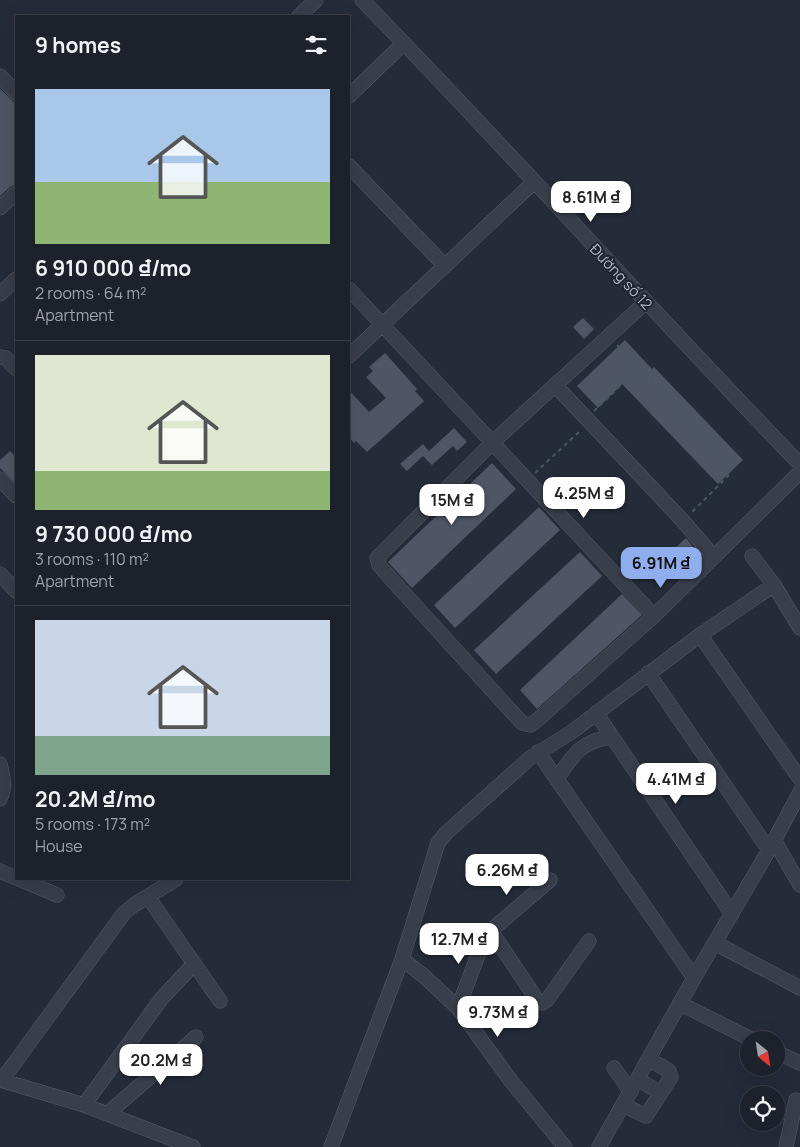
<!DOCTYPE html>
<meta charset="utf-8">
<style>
:root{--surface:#1c212b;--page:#292e37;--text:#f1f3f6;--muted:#a0a3a9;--line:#3a3e47;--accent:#90adee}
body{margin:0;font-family:Manrope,sans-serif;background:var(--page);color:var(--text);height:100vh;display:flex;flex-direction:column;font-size:19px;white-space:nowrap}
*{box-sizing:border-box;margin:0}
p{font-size:16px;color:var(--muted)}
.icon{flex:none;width:28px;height:28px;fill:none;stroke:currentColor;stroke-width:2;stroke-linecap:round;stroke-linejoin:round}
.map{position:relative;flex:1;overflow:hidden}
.panel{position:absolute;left:15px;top:15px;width:335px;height:865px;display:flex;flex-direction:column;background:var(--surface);border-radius:0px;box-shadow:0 5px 20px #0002,0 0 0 1px var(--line)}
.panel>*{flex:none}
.needle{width:32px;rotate:150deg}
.buttons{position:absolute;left:740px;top:1031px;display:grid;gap:10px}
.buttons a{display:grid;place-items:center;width:45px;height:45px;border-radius:50%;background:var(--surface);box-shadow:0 5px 20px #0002,0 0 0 1px var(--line);font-size:25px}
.price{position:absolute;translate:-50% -42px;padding:0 11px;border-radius:10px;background:#fff;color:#222;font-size:16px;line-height:32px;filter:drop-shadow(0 1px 2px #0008)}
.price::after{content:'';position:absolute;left:50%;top:30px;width:15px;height:11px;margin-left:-8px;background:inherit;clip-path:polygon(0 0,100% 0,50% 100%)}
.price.selected{background:var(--accent);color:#111}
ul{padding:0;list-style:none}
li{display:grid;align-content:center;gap:10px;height:265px;padding:0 20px}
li+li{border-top:1px solid var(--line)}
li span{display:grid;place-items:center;height:155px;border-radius:0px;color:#555}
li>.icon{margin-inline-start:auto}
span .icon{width:90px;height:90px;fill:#fffc;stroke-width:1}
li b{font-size:21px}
h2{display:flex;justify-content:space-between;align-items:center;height:60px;padding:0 20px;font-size:21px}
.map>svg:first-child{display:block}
.building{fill:#4e5665}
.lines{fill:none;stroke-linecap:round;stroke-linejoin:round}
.minor-casing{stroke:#565c68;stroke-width:15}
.path{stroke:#48585c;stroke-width:2;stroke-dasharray:4 4;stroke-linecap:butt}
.minor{stroke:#383e4a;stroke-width:14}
.labels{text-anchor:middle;stroke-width:4;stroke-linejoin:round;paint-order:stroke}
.street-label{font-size:15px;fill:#b4b9c6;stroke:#1d232f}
</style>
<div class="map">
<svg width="800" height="1147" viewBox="0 0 800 1147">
<rect width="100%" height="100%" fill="#252c39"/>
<path class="building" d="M0,89l16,15v80l-6,3 -10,9z
M583,318l11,11 -10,10 -11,-12z
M625,340l27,29 2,-2 89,93 -25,24 -96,-100 -24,24 -21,-22z
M385,353l32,36 -2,2 9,10 -57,51 -11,-11 -2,2 -5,-6v-47l20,22 17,-14 -20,-21 7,-6 -4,-4z
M454,428l13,14 -10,9 -4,-5 -21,19 -9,-9 -16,15 -7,-7 23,-20 6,7z
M10,451l6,6v27l-16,-16v-8z
M492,463l24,26 -104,99 -24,-26z
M539,507l21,23 -105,98 -21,-23z
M686,538l8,10 -15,14 -3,-4 -13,12 -7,-7 18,-17 1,2z
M580,552l22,24 -106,98 -22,-24z
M622,594l20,21 -105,94 -17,-19z"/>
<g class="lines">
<g class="minor-casing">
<path id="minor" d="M362,0c149,152 290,312 438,464
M299,16l17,-16
M0,76l16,17
M349,96l55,-53
M349,166l96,100
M0,208l16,-15
M349,289l305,327
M0,294l16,-15
M645,303l-152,139 -116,116 2,7 5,6 138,152 8,2 5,-3 119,-106 146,-144
M349,356l185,-174
M0,357l6,1 10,11
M555,385l128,136 30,35
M0,479l16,17
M752,556l22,29 26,43
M0,574l16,17
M700,635l100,144
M648,673l121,177
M596,713l136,201
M538,752l156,226
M0,764c3,13 6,22 0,35
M557,779c16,-24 25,-39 55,-42
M774,840l26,45
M0,871l16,7
M19,879l38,16
M148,897l72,104
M491,931l46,69 5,3 5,-3 42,-59
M715,943l85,45
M402,959l23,18 33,31 53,73 54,66
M681,1004l72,36
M458,1008l25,-66 12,-15 55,-47
M776,1052l24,11
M614,1068l17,24
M638,1079l22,14
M0,1080l84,25 109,42
M2,1080l122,-167 10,-8 42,-26
M84,1105l78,-107 32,-34
M623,1105l23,11 25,-39 -2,-6 -20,-12
M107,1114l89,-77
M331,1147l71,-188 36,-116 8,-10 84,-75 43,-27 127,-96 74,-50
M599,1147l95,-169 75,-128 31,-58
M786,1147l10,-47"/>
</g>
<path class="path" d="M617,345l115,121 -4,10 -37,37
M594,411l45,-43
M535,473l46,-43"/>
<use href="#minor" class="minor"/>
</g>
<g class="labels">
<g class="street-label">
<text transform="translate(621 277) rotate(47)" y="5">Đường số 12</text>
</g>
</g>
</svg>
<div class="buttons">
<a><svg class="needle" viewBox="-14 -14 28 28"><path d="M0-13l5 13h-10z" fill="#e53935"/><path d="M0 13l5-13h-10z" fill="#a0a3a9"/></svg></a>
<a><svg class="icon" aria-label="locate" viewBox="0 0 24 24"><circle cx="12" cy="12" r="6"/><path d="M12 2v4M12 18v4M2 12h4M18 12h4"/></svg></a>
</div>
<b class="price" style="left:591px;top:223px">8.61M ₫</b>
<b class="price" style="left:584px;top:519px">4.25M ₫</b>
<b class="price" style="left:452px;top:526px">15M ₫</b>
<b class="price selected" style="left:661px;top:589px">6.91M ₫</b>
<b class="price" style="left:676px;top:805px">4.41M ₫</b>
<b class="price" style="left:507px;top:896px">6.26M ₫</b>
<b class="price" style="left:459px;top:965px">12.7M ₫</b>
<b class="price" style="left:498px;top:1038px">9.73M ₫</b>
<b class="price" style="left:161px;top:1086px">20.2M ₫</b>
<section class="panel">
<h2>9 homes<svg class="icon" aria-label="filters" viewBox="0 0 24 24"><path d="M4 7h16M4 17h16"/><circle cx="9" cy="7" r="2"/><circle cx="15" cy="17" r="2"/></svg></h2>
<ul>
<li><span style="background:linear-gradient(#a9c7e8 60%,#8fb573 0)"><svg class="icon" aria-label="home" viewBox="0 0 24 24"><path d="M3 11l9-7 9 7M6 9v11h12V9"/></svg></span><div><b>6 910 000 ₫/mo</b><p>2 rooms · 64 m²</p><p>Apartment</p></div></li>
<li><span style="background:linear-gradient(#dfe7d0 75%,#8fb573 0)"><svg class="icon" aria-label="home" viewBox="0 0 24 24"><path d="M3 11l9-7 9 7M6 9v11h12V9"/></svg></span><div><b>9 730 000 ₫/mo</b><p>3 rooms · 110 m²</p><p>Apartment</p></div></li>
<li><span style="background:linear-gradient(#c9d6e8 75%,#7fa58c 0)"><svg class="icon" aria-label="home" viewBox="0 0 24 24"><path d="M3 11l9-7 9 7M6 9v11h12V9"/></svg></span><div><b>20.2M ₫/mo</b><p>5 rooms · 173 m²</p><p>House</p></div></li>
</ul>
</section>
</div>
